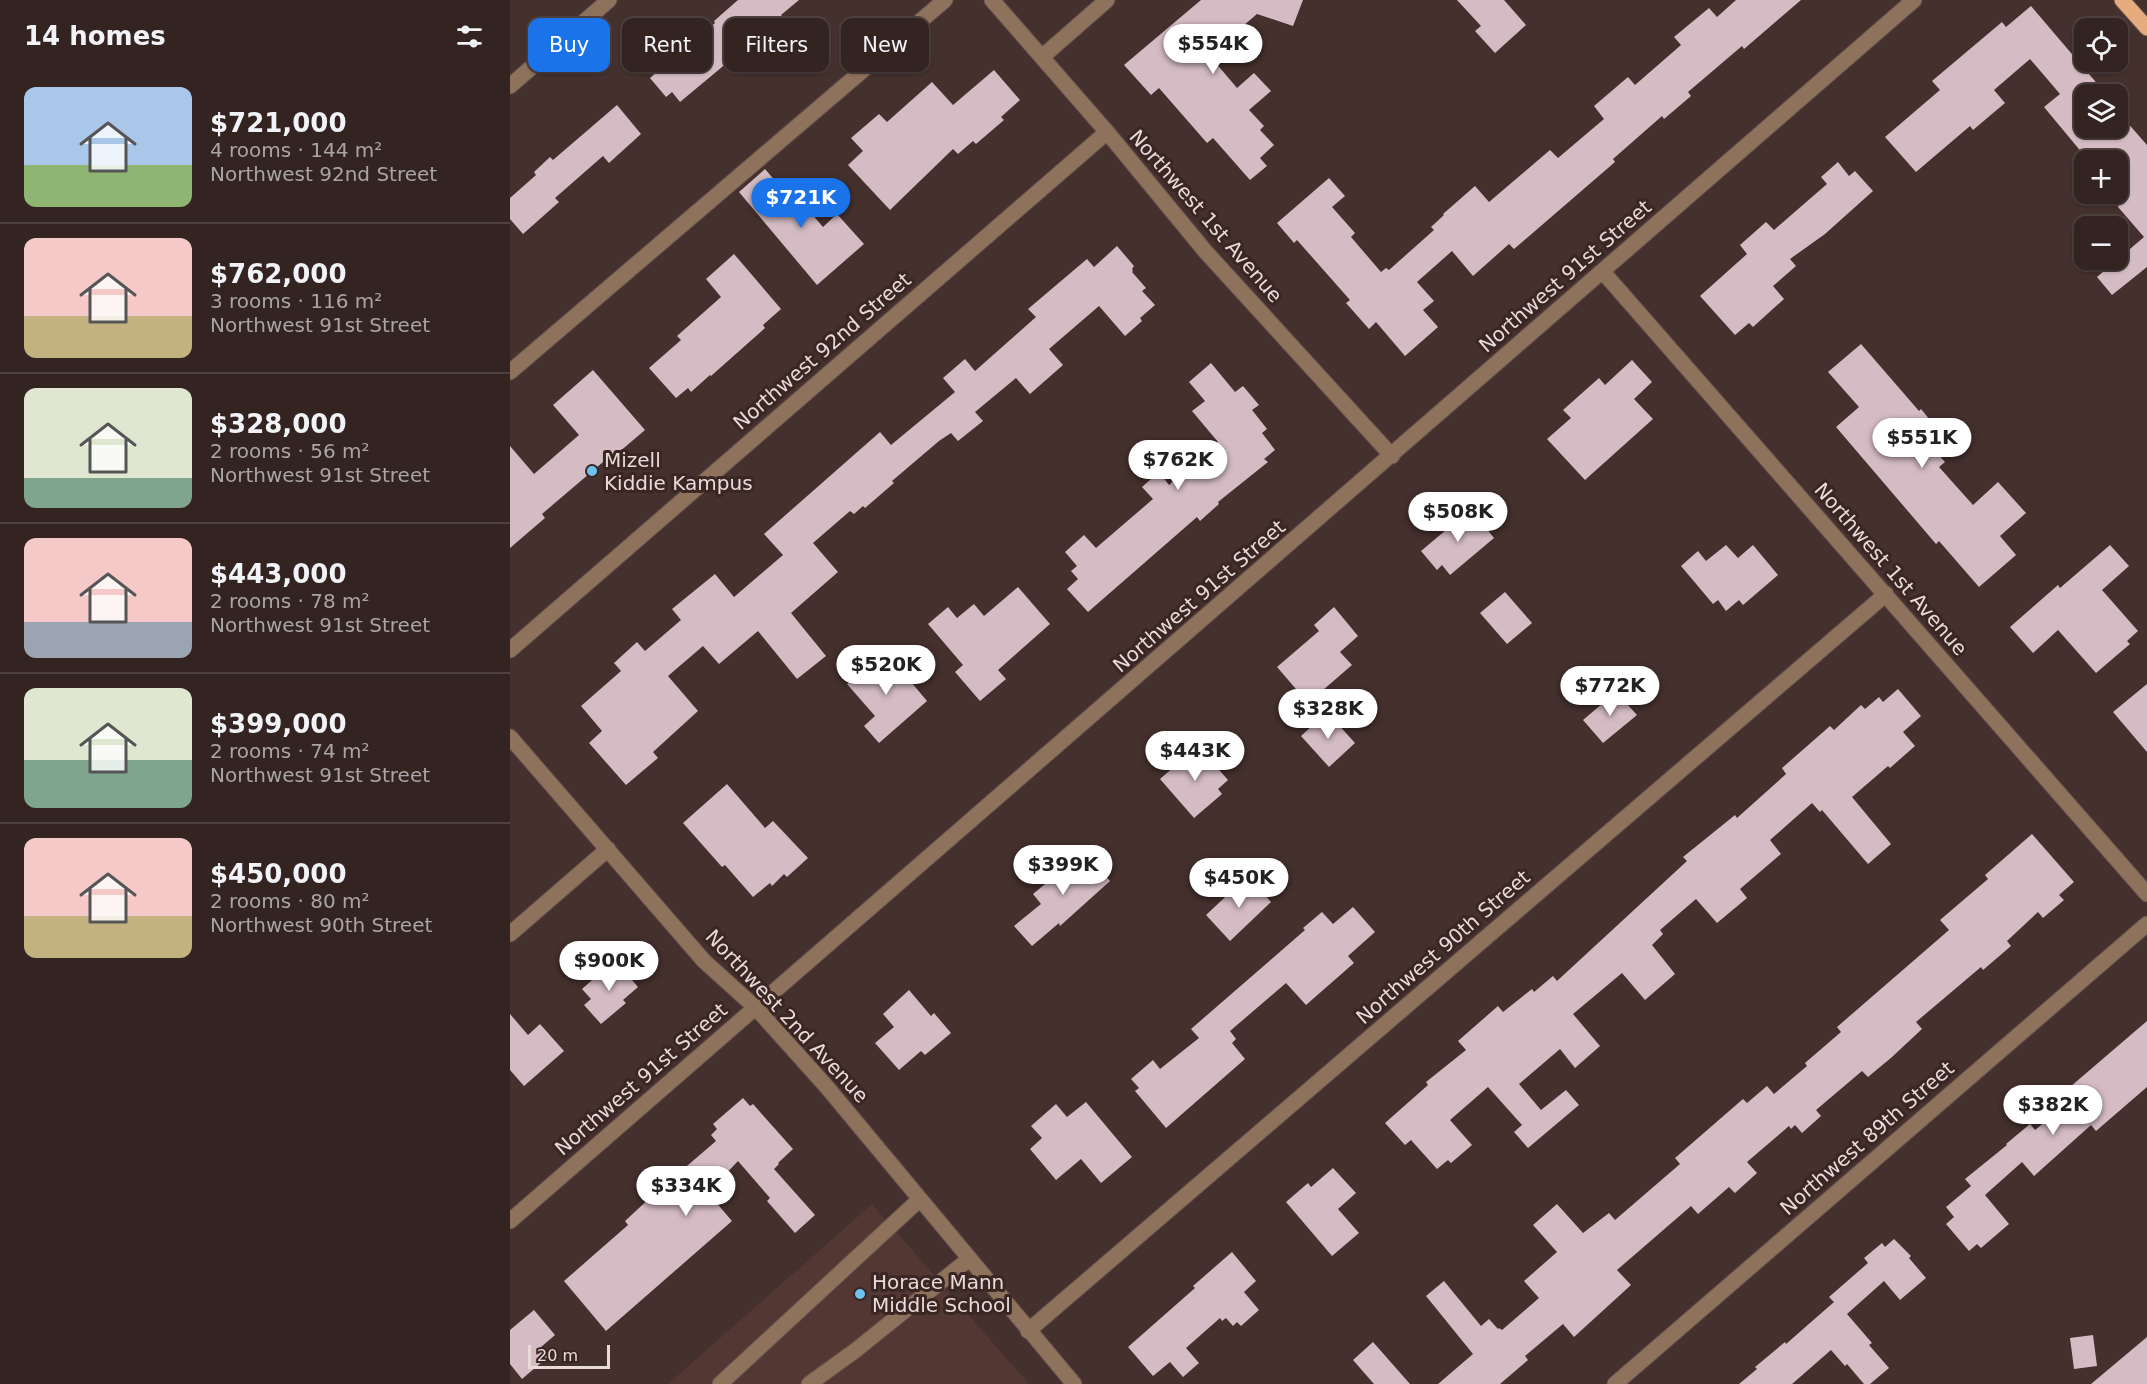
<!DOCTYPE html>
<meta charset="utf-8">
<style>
:root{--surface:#332422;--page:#3b2c2a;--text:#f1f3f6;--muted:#a9a4a5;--line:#4e4140;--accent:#1a73e8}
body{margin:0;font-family:"DejaVu Sans",sans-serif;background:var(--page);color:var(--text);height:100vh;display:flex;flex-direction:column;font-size:22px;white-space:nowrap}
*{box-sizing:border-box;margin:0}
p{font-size:20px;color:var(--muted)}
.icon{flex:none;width:33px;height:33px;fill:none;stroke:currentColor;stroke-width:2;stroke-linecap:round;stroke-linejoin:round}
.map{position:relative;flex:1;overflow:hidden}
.panel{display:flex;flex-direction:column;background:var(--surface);width:510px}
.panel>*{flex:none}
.banner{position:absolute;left:18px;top:18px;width:570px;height:54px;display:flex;gap:12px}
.fabs{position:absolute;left:1564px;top:18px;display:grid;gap:12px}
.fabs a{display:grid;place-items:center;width:54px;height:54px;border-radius:12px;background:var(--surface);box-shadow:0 2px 4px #0004,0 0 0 2px var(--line);font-size:30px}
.scale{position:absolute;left:18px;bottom:15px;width:82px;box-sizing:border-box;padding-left:6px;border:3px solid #e9dbd9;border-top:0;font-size:16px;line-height:21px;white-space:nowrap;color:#e9dbd9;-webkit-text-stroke:4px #3a2623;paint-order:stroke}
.price{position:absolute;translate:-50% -51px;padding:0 14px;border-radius:21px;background:#fff;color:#222;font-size:20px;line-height:39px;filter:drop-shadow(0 2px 3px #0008)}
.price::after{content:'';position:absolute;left:50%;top:36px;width:18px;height:14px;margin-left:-9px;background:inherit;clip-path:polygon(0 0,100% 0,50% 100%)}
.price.selected{background:var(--accent);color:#fff}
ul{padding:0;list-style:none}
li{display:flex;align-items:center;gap:18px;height:150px;padding:0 24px}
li+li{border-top:2px solid var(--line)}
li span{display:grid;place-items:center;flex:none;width:168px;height:120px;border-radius:12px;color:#555}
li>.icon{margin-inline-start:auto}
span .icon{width:72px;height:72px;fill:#fffc;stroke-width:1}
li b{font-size:26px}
h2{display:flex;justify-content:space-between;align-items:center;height:72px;padding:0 24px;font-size:26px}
.pill{padding:0 21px;border-radius:12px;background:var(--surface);box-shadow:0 2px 4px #0004,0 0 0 2px var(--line);font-size:21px;line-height:54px}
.pill.selected{background:var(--accent);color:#fff}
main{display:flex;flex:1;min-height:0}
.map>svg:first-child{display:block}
.built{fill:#523733}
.building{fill:#d5bcc4}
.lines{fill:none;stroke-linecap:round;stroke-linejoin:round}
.minor-casing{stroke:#624f4c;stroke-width:17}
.major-casing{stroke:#624f4c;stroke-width:17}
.minor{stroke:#8f725b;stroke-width:15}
.major{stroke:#e7ac7d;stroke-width:15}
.poi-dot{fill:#6cc3f2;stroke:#3a2623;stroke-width:2}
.labels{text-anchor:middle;stroke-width:6;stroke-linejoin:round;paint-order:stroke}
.street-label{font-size:20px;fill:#e9dbd9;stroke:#3a2623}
.poi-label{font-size:20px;fill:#e9dbd9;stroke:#3a2623;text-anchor:start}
</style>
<main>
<section class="panel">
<h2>14 homes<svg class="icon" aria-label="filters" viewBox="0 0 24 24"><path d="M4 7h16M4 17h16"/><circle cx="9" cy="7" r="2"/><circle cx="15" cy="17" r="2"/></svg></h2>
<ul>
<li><span style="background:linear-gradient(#a9c7e8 65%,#8fb573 0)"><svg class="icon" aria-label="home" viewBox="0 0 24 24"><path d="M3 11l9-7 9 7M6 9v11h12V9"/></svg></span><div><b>$721,000</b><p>4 rooms · 144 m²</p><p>Northwest 92nd Street</p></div></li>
<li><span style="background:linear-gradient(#f6c9c9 65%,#c2b280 0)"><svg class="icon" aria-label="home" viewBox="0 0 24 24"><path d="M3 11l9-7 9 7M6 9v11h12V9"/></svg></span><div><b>$762,000</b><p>3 rooms · 116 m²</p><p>Northwest 91st Street</p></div></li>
<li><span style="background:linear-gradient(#dfe7d0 75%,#7fa58c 0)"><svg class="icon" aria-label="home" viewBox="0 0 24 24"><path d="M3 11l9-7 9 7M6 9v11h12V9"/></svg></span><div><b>$328,000</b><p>2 rooms · 56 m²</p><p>Northwest 91st Street</p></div></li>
<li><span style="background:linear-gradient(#f6c9c9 70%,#9aa5b1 0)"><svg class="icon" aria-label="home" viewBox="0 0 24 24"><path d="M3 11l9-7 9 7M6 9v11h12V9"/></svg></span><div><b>$443,000</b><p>2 rooms · 78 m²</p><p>Northwest 91st Street</p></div></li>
<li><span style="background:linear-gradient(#dfe7d0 60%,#7fa58c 0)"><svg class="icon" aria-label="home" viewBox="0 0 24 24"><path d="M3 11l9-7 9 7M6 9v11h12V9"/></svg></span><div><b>$399,000</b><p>2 rooms · 74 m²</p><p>Northwest 91st Street</p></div></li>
<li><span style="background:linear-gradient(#f6c9c9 65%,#c2b280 0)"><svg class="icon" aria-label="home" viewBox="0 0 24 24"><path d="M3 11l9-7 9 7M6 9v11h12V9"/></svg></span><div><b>$450,000</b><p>2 rooms · 80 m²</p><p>Northwest 90th Street</p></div></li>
</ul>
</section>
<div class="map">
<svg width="1637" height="1384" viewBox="0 0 1637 1384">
<rect width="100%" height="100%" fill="#44302d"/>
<path class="built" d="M362,1204l157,180h-361z"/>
<path class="building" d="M228,0h61l-18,15 10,11 -42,37 -9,-11 -60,50 -8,-10 -6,5 -16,-19 65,-55 -1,-2z
M691,0h102l-10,26 -36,-12 -48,41 28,33 17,-15 17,18 -22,19 15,16 -4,4 14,15 -14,13 7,8 -17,14 -37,-42 -6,5 -48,-55 -8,7 -27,-30z
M947,0h47l22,25 -31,28 -20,-22 6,-5z
M1226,0h65l-57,49 -2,-3 -54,46 3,4 -27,23 -2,-3 -49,43 2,3 -101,87 -5,-5 -36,32 -21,-25 -35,31 17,19 -11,9 15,17 -33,29 -29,-34 -7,7 -23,-26 4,-3 -53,-60 -3,3 -17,-20 52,-45 16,18 -13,11 23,26 -4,4 30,35 5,-4 3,2 45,-40 -3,-3 13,-12 -1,-1 32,-28 14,16 61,-52 8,8 46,-39 -10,-13 34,-29 7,8 46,-40 -7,-8 35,-29 8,9z
M1521,6l75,88h-21v34h33v-16l29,33v122l-35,28 -15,-18 47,-40 -26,-30v-47h-30l-44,-53 16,-13 -30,-35 -36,31 11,13 -32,27 -3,-4 -54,46 -31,-35 55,-47 -8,-9 70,-59 4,5z
M484,70l26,30 -19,17 3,3 -28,24 -3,-3 -15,13 -5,-5 -63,61 -42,-45 15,-14 -12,-13 28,-24 8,8 45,-40 21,23z
M107,105l24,29 -32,29 -6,-7 -48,42 4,4 -36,32 -13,-15v-21l26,-23 -2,-3 16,-15 3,3z
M1328,162l11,14 6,-5 18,20 -48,43 -35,25 6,7 -23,20 11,13 -31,28 -4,-4 -14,12 -35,-39 47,-42 -7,-9 26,-23 8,8 53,-46 -6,-7z
M255,169l41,48 5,-4 12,14 14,-13 27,30 -47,41 -78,-93z
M607,246l17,20 -2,3 1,2 -1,1 14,16 -4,3 13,14 -15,13 2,3 -17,15 -26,-30 -50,43 14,16 -33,29 -14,-16 -41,34 8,9 -25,20 -7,-8 -12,8 -47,40 2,2 -29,25 -2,-2 -9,8 -4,-3 -37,32 25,29 -47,41 35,43 -29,23 -39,-48 -39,33 -16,-18 -35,30 30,35 -45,41 5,6 -32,27 -37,-42 13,-12 -21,-25 40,-35 -7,-8 23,-21 8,9 36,-31 -9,-11 43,-35 19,23 49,-42 -19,-21 116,-102 11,13 64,-53 -12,-14 22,-19 10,12 61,-54 -8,-8 59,-50 7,8z
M224,254l47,55 -18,16 2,3 -54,48 -1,-1 -19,17 -3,-4 -12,10 -27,-30 32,-28 -4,-4 44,-39 -15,-18z
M1351,344l58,67 2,-2 27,33 -12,10 9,10 -6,5 34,38 25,-23 28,31 -26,23 16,19 -37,32 -40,-46 -3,3 -100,-117 23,-20 -31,-35z
M1122,360l20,22 -18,17 19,20 -68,61 -38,-41 24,-21 -8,-8 36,-32 6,7z
M701,363l24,29 8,-6 16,19 -7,5 15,19 -5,4 13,17 -11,9 4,3 -50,40 1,2 -19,17 -3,-4 -109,95 -21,-23 11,-10 -7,-8 6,-5 -12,-14 19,-17 12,13 57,-49 -11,-12 17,-15 10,13 49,-43 -26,-31 13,-10 -16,-19z
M83,370l52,60 -40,34 -2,-2 -61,52 3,4 -35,30v-102l24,28 45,-39 -26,-30z
M961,509l23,29 -44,37 -8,-10 -5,5 -16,-19z
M1216,545l12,13 15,-13 25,30 -35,30 -4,-5 -13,11 -8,-11 -5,4 -32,-38 17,-15 8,10z
M1600,545l19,21 -27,24 36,41 -11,10 3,3 -34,29 -38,-43 -25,23 -23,-26 48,-42 2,3z
M508,587l32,37 -52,46 8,9 -26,22 -25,-29 8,-7 -35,-41 20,-17 9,11 17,-14 10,12z
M995,592l27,31 -25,21 -27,-31z
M824,607l24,29 -18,16 12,13 -44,38 -31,-36 42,-36 -5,-6z
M375,651l42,50 -48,42 -15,-17 11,-10 -28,-32z
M1637,684v68l-34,-40z
M1388,689l23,27 -18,16 12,14 -25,22 -2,-2 -36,31 39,47 -23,20 -46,-54 -2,2 -8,-9 -42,37 11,14 -41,35 7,9 -30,25 -21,-24 -36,31 3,4 -11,11 23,29 -30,26 -23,-27 -49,41 27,32 -25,22 -15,-19 -41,35 22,26 25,-20 13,15 -51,43 -14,-16 8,-7 -34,-38 -38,33 22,25 -21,18 -3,-3 -11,9 -26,-29 -6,5 -20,-22 43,-38 -2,-3 40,-32 -8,-9 40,-35 5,6 29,-23 2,3 19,-16 4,5 130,-120 -4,-4 52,-42 2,3 49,-44 -4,-6 48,-42 4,4 27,-25 4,4 14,-12 4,5z
M1106,692l21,23 -34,28 -20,-23z
M817,712l28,31 -26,24 -28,-31z
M688,746l30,34 -10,9 4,5 -28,24 -34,-39z
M217,784l38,44 8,-7 35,37 -21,19 -3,-3 -12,12 -2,-3 -17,14 -28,-32 -3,2 -39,-44z
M1522,834l42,48 -15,13 5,5 -21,18 -5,-6 -31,29 4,5 -28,24 -2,-3 -65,55 6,7 -30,28 -24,20 -6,-6 -46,39 5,6 -19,17 -7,-8 -4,4 -2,-3 -42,36 10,11 -22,20 -6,-6 -31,27 -7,-8 -74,64 14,15 -57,52 -11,-13 -38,32 3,4 -28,24h-62l35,-30 -47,-58 18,-15 37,45 8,-7 9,10 1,-1 3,2 37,-32 -15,-17 33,-29 -24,-27 24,-21 26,29 26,-20 6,7 65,-56 -5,-6 68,-59 4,4 20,-17 7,8 33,-28 -2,-3 36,-31 -4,-5 112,-97 -9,-10 48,-41 -3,-4z
M570,847l30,34 -50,45 -1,-3 -27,23 -18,-20 27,-22 -8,-10 23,-19 -3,-5z
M740,878l21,24 -41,39 -24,-26 31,-29 2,2z
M843,907l22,25 -27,24 6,7 -48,42 -20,-22 -56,48 6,8 -4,4 13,16 -79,69 -31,-37 4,-3 -8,-9 22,-19 7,9 39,-31 -8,-9 114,-99 -2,-2 19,-16 11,12z
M105,960l23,27 -15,13 3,3 -25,21 -17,-19 7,-6 -9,-10z
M399,990l22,26 3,-3 17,20 -26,22 -4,-4 -22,19 -24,-27 19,-16 -11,-13z
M0,1014l18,21 12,-11 24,27 -40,35 -14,-16z
M1637,1021v66l-51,44 -5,-6 -57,51 -12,-14 -37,33 24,29 -28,24 -4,-4 -8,7 -23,-27 8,-7 -8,-10 25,-21 -6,-7 42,-34 -1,-1 24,-20 5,6 35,-29 -7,-8z
M233,1098l7,8 3,-2 40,45 -15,14 1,1 -5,5 41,46 -20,18 -28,-32 3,-3 -32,-37 -30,32 24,28 -126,110 -42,-50 64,-56 -3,-4 27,-25 64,-55 -5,-6 6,-6 -4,-5z
M576,1102l46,55 -31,26 -20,-24 -25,21 -26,-31 12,-11 -11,-12 25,-22 11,13z
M823,1168l23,25 -18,16 21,24 -27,23 -46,-54 22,-19 3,4z
M1384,1239l17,17 -2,2 17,20 -26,22 -16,-19 -37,33 25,29 -3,2 20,23 -19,16h-6l-17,-20 -2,2 -14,-16 -39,34h-53l18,-15 -2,-2 30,-25 1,2 48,-42 -5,-5 39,-34 -4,-5 18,-15 3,4z
M722,1252l24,29 -12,11 15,18 -18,16 -4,-4 -4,4 -7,-8 -4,3 -2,-3 -34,30 13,15 -16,14 -13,-15 -17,14 -25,-29 67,-59 -2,-2z
M24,1310l21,25 -14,12 8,9 -27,23 -12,-15v-34z
M1583,1335l4,31 -23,3 -4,-31z
M1637,1337v47h-56z
M863,1342l37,42h-36l-21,-24z"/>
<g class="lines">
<g class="minor-casing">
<path id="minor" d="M482,0l115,132 98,119 187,205
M532,57l65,-57
M0,86l99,-86
M1093,272l544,622
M0,372l435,-372
M0,650l597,-518
M0,737l194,224 52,47 70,78 248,298
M0,934l98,-85
M0,1221l1404,-1221
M518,1331l858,-737
M210,1384l200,-185
M299,1384l47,-34 113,-91
M1105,1384l532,-460"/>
</g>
<g class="major-casing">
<path id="major" d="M1612,0l25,28"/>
</g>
<use href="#minor" class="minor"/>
<use href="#major" class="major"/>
</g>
<g class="poi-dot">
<circle cx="82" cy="471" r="6"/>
<circle cx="350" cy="1294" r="6"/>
</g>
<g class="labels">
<g class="street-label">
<text transform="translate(696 216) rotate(49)" y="7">Northwest 1st Avenue</text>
<text transform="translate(1055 276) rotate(-41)" y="7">Northwest 91st Street</text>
<text transform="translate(312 351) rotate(-41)" y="7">Northwest 92nd Street</text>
<text transform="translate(1381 569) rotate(49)" y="7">Northwest 1st Avenue</text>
<text transform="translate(689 596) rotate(-41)" y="7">Northwest 91st Street</text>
<text transform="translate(933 947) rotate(-41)" y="7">Northwest 90th Street</text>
<text transform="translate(277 1016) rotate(47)" y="7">Northwest 2nd Avenue</text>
<text transform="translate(131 1079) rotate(-41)" y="7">Northwest 91st Street</text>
<text transform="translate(1357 1138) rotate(-41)" y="7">Northwest 89th Street</text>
</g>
<g class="poi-label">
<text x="94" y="467">Mizell<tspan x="94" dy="23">Kiddie Kampus</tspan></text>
<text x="362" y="1289">Horace Mann<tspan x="362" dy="23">Middle School</tspan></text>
</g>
</g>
</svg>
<div class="fabs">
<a><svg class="icon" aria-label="locate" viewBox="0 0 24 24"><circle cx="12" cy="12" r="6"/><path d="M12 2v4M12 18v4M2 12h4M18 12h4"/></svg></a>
<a><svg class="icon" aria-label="layers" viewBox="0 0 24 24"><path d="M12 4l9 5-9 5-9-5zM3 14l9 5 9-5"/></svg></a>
<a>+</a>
<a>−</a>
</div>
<div class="scale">20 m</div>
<b class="price" style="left:703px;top:75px">$554K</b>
<b class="price selected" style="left:291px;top:229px">$721K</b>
<b class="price" style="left:1412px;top:469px">$551K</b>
<b class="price" style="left:668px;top:491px">$762K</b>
<b class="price" style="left:948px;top:543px">$508K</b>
<b class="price" style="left:376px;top:696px">$520K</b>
<b class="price" style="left:1100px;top:717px">$772K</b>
<b class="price" style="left:818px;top:740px">$328K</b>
<b class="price" style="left:685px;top:782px">$443K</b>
<b class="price" style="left:553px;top:896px">$399K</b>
<b class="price" style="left:729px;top:909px">$450K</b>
<b class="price" style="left:99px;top:992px">$900K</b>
<b class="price" style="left:1543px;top:1136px">$382K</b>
<b class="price" style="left:176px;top:1217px">$334K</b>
<div class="banner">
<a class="pill selected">Buy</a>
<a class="pill">Rent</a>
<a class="pill">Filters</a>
<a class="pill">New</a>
</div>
</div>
</main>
